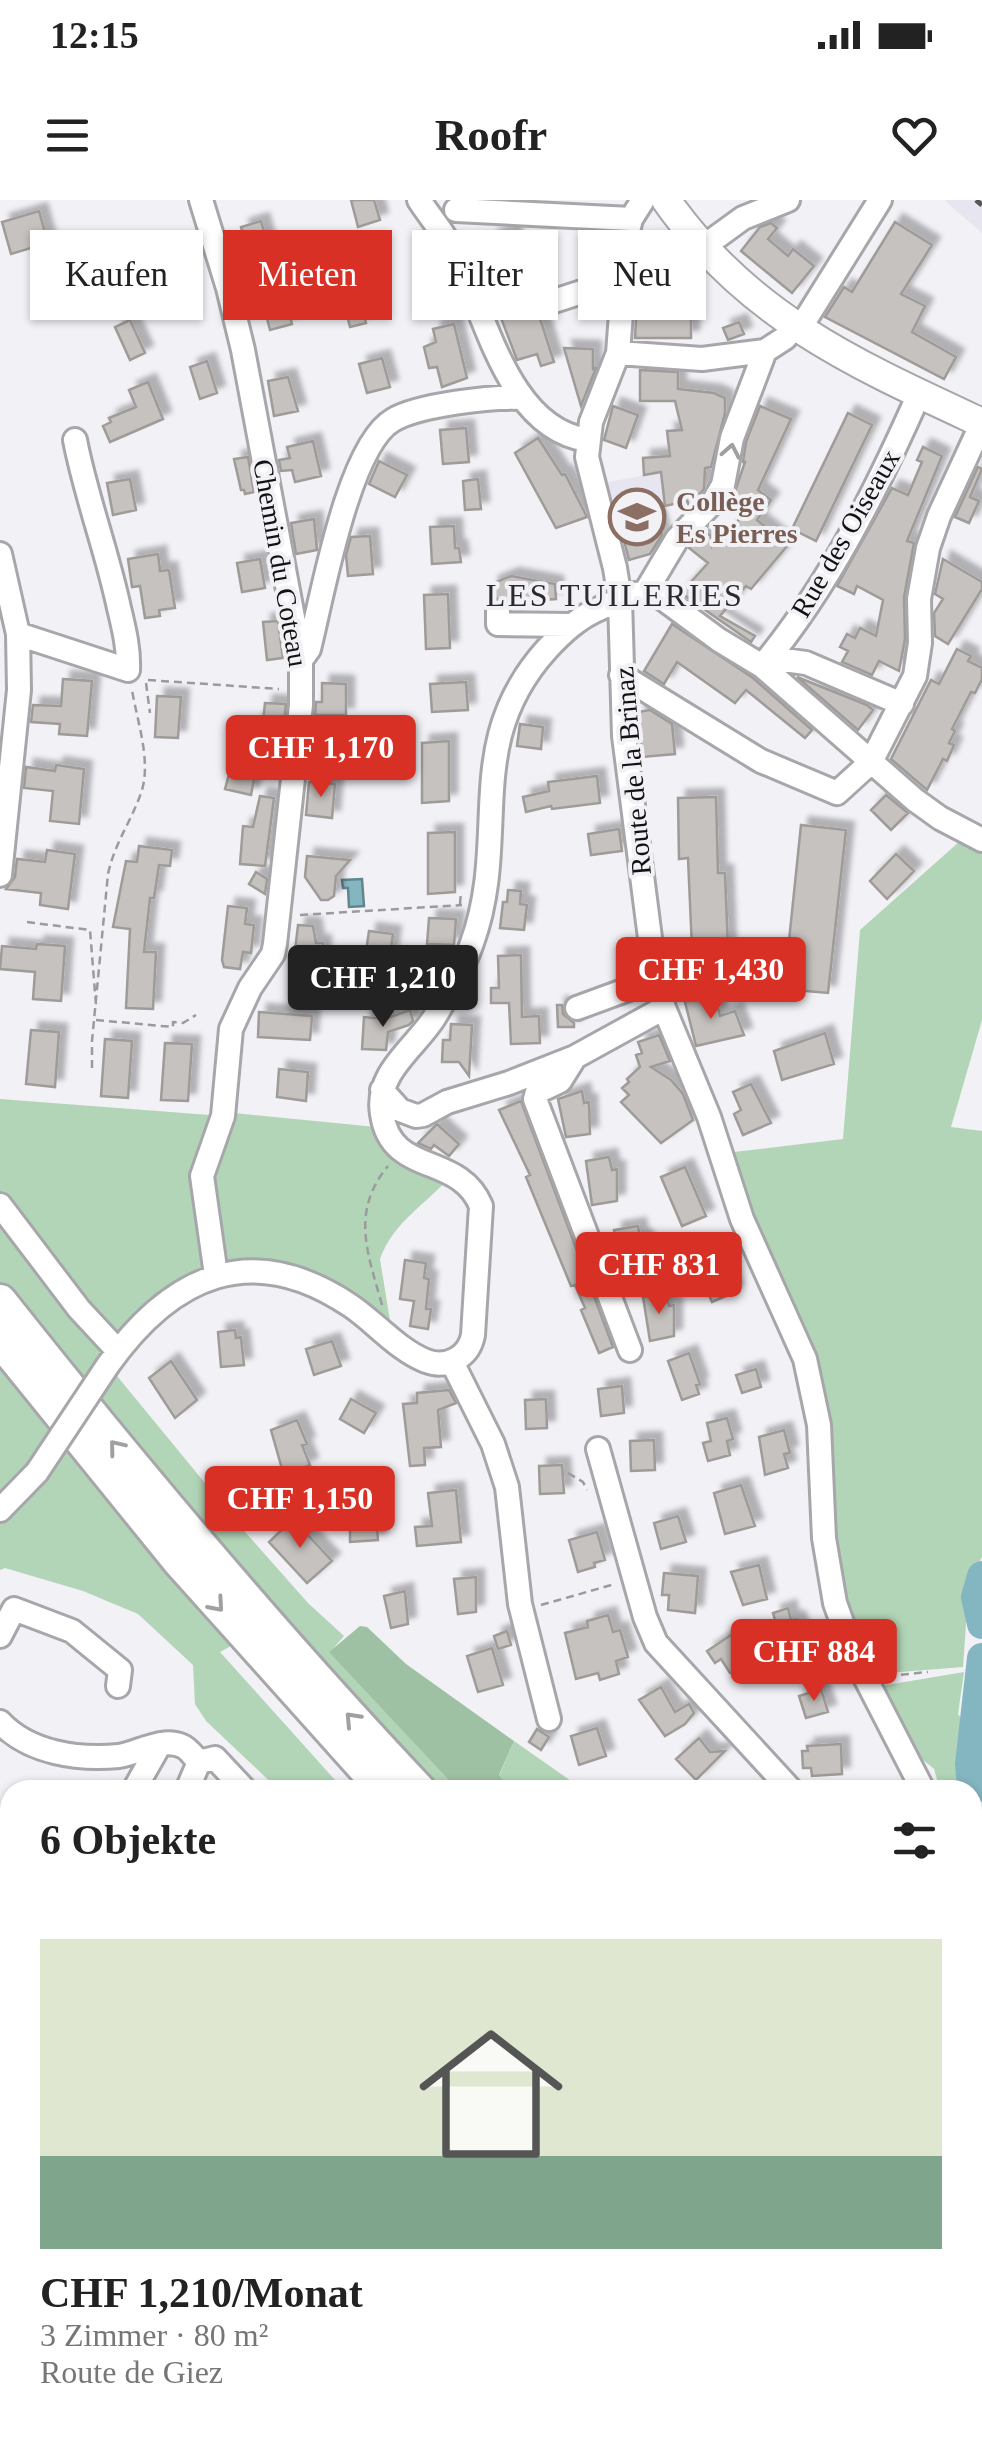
<!DOCTYPE html>
<html lang="de">
<meta charset="utf-8">
<style>
:root{--surface:#fff;--page:#f2f2f2;--text:#222;--muted:#767676;--accent:#d93025}
body{margin:0;font-family:Georgia,serif;background:var(--page);color:var(--text);height:100vh;display:flex;flex-direction:column;font-size:38px;white-space:nowrap}
*{box-sizing:border-box;margin:0}
p{font-size:32px;color:var(--muted)}
.icon{flex:none;width:55px;height:55px;fill:none;stroke:currentColor;stroke-width:2;stroke-linecap:round;stroke-linejoin:round}
.map{position:relative;flex:1;overflow:hidden}
.panel{position:absolute;left:0px;top:1580px;width:982px;height:670px;display:flex;flex-direction:column;background:var(--surface);border-radius:30px 30px 0 0;box-shadow:0 2px 8px #0004}
.panel>*{flex:none}
.hud{position:absolute;left:30px;top:30px;width:922px;height:90px;display:flex;gap:20px}
.price{position:absolute;translate:-50% -85px;padding:0 22px;border-radius:10px;background:var(--accent);color:#fff;font-size:32px;line-height:65px;filter:drop-shadow(0 2px 5px #0008)}
.price::after{content:'';position:absolute;left:50%;top:60px;width:30px;height:22px;margin-left:-15px;background:inherit;clip-path:polygon(0 0,100% 0,50% 100%)}
.price.selected{background:#222;color:#fff}
ul{padding:0;list-style:none}
li{display:grid;align-content:center;gap:20px;height:530px;padding:0 40px}
li span{display:grid;place-items:center;height:310px;border-radius:0px;color:#555}
li>.icon{margin-inline-start:auto}
span .icon{width:180px;height:180px;fill:#fffc;stroke-width:1}
li b{font-size:42px}
h2{display:flex;justify-content:space-between;align-items:center;height:120px;padding:0 40px;font-size:42px}
.pill{padding:0 35px;border-radius:0px;background:var(--surface);box-shadow:0 2px 8px #0004;font-size:35px;line-height:90px}
.pill.selected{background:var(--accent);color:#fff}
.status{display:flex;justify-content:space-between;align-items:center;height:70px;padding:0 50px;background:var(--surface);direction:ltr}
.status svg{height:28px;fill:currentColor}
header{display:flex;justify-content:space-between;align-items:center;height:130px;padding:0 40px;background:var(--surface);font-size:45px;font-weight:700}
.map>svg:first-child{display:block}
.built{fill:#e6e5f0}
.green{fill:#b3d5b7}
.forest{fill:#9fc1a3}
.water{fill:#84b6c2;stroke:#62858e;stroke-width:2.5}
.lines{fill:none;stroke-linecap:round;stroke-linejoin:round}
.river{stroke:#84b6c2;stroke-width:30}
.building{fill:#c6c2bf;stroke:#9f9b98;stroke-width:2.5;filter:url(#shadow)}
.minor-casing{stroke:#a7a7ab;stroke-width:28}
.major-casing{stroke:#a7a7ab;stroke-width:32}
.highway-casing{stroke:#a7a7ab;stroke-width:38}
.path{stroke:#9b9b9e;stroke-width:2.5;stroke-dasharray:8 5;stroke-linecap:butt}
.minor{stroke:#fff;stroke-width:22}
.major{stroke:#fff;stroke-width:28}
.highway{stroke:#fff;stroke-width:32}
.rail{stroke:#57575a;stroke-width:5;stroke-dasharray:20 10;stroke-linecap:butt}
.minor-bridge-casing{stroke:#a7a7ab;stroke-width:28;stroke-linecap:butt}
.minor-bridge{stroke:#fff;stroke-width:22}
.oneway{stroke:#a0a0a1}
.labels{text-anchor:middle;stroke-width:8;stroke-linejoin:round;paint-order:stroke}
.education-label{font-size:28px;font-weight:bold;fill:#785e54;stroke:#f1f1f6;text-anchor:start}
.street-label{font-size:28px;fill:#121213;stroke:#f1f1f6}
.quarter-label{font-size:32px;letter-spacing:2.5px;fill:#2a292d;stroke:#f1f1f6}
</style>
<div class="status"><b>12:15</b><svg viewBox="0 0 49 12"><path d="M0 12V9h3v3zM5 12V6h3v6zM10 12V3h3v9zM15 12V0h3v12zM26 1h20v11H26zM47 4h2v5h-2z"/></svg></div>
<header><svg class="icon" aria-label="menu" viewBox="0 0 24 24"><path d="M4 6h16M4 12h16M4 18h16"/></svg>Roofr<svg class="icon" aria-label="heart" viewBox="0 0 24 24"><path d="M12 20l-8-8c-3-5 5-10 8-4 3-6 11-1 8 4z"/></svg></header>
<div class="map">
<svg width="982" height="2250" viewBox="0 0 982 2250">
<defs>
<filter id="shadow"><feDropShadow dx="8" dy="-8" stdDeviation="2.5" flood-color="#0004"/></filter>
</defs>
<rect width="100%" height="100%" fill="#f1f1f6"/>
<path class="built" d="M945,0h37v33l-28,-24z
M661,272l7,43 -10,4 8,31 -42,12 -20,-79z"/>
<path class="green" d="M969,633l13,7v180l-31,107 31,4v426l-13,25 -6,85 -87,7 -29,-65 -13,-75 -6,-121 -7,-39 -16,-49 -56,-114 -15,-59 109,-13 17,-209z
M0,899l223,17 11,-3 152,15 67,45c-24,30 -59,47 -73,86l13,80 -73,-52 -104,-12 -108,90 138,168 62,70 36,33 -14,16 128,138h-16l-167,-168 -55,30 124,138h-65l-73,-69 -11,-17 -2,-39 -55,-51 -55,-23 -78,-23 -5,2z
M964,1472l-6,42 8,10 -4,30 6,36h-28l-6,-21 -12,-10 -41,-73z
M514,1541l70,49h-74l-11,-14z
M972,1609l10,27 -1,204 -8,72z
M982,1935v56l-9,7v-42z
M973,2171l9,8v71h-116l1,-10h105z
M295,2240h95c-31,10 -65,10 -95,0z"/>
<path class="forest" d="M360,1426l7,1 39,37 108,77 -15,34 11,15h-52l-129,-138z"/>
<path class="water" d="M362,679l2,27 -15,1 -1,-19h-5l-1,-8z"/>
<g class="lines">
<path class="river" d="M982,1376l-6,21 6,27
M972,1590l-2,-26 12,-106
M972,1945l10,-20"/>
</g>
<path class="building" d="M351,0h23l6,20 -22,7z
M39,11l9,32 -37,11 -9,-32z
M261,21l11,39 -27,7 -4,-13 7,-2 -7,-25z
M895,22l37,23 -31,49 24,12 -13,26 44,25 -12,22 -119,-62 19,-30 8,5z
M771,23l6,5 -9,11 20,17 5,-7 21,17 -22,27 -51,-42 19,-24z
M512,31l42,131 -13,4 -4,-12 -20,6 -29,-76 15,-6 -13,-40z
M176,49l15,40 -25,10 -15,-40z
M657,68l15,15 -11,11 -15,-15z
M359,90l2,7 9,-2 4,18 -10,2 2,8 -16,4 -8,-32z
M284,94l8,30 -22,6 -8,-31z
M637,102h54v36h-56z
M130,120l15,33 -15,7 -15,-33z
M739,122l5,12 -16,6 -5,-12z
M454,124l13,54 -25,9 -5,-20 -8,1 -5,-21 12,-5 -3,-13z
M564,148l29,1v20l3,-1 -15,38z
M382,158l8,29 -23,6 -8,-29z
M207,161l10,32 -17,6 -10,-32z
M640,170l38,2v17l36,4 11,5v15l-14,54 -6,1 -1,21 -15,17 -2,-5 -22,5 -4,-34 -17,3 -1,-17 27,-2 -3,-25 15,-1 -7,-29h-35z
M288,177l10,34 -24,5 -6,-35z
M148,182l15,37 -53,23 -7,-16 8,-4 -2,-4 27,-11 -7,-17z
M613,206l25,9 -12,33 -22,-8z
M760,206l31,13 -33,71 13,10 -14,20 31,25 -37,44 -5,-3 -26,30 35,20 -4,6 -70,-49 27,-30 -19,-15 16,-16 6,4 1,9 3,-7 5,4 18,-21 1,-5 -6,-6 5,-6 -6,-4 13,-38h-2l3,-20z
M848,213l24,12 -56,116 -24,-12z
M466,228l3,34 -26,2 -3,-34z
M538,238l24,37 3,-1 22,43 -31,11 -41,-75z
M313,241l8,35 -26,6 -3,-12 -11,1 -2,-11 11,-2 -3,-11z
M923,247l19,9 -35,85 7,2 -10,54 1,42 -6,32 -20,-10 -7,14 -30,-13 6,-11 -8,-4 7,-13 8,4 5,-10 16,8 7,-36 -26,-14 -3,8 -17,-8 55,-98 16,7 14,-33 -5,-2z
M248,257l6,35 -9,2 -1,-4h-3l-7,-31z
M379,261l28,14 -12,22 -26,-13z
M978,267l4,2 -12,28 9,4 -10,22 -14,-6z
M130,279l6,31 -23,5 -6,-32z
M478,279l3,30 -16,1 -2,-29z
M642,318l1,4 14,-4 5,17 -12,19 -21,6 -8,-31 7,-2 -1,-5z
M314,319l3,31 -21,4 -5,-31z
M454,326l1,22h4l2,14 -29,2 -2,-37z
M370,336l3,38 -25,2 -2,-21 5,-18z
M158,354l2,17 9,-1 6,38 -16,2 1,6 -15,2 -5,-32 -8,1 -4,-28z
M260,359l5,29 -23,4 -5,-29z
M943,359l39,23v7l-34,55 -13,-8 -1,-23 9,-14 -8,-5z
M511,376l44,8 1,15 -31,2v8h-13l-7,-10h-13l-1,-15z
M448,394l2,54 -24,1 -2,-54z
M278,421l5,37 -16,2 -4,-38z
M672,424l81,54 59,52 -7,8 -59,-48 -11,13 -58,-41 -13,22 -20,-13z
M957,449l14,7 -3,5 14,7v11l-7,14 -4,-1 -19,37 3,2 -6,12 5,2 -7,16 -4,-2 -16,31 -36,-31 40,-79 8,4z
M797,477l70,28 6,5 -15,20z
M63,479l29,2 -5,55 -28,-2 1,-10 -29,-2 2,-17 28,1z
M466,482l2,28 -36,2 -2,-28z
M322,483l24,1v31h-31l1,-13h6z
M157,496l24,1 -3,41 -23,-1z
M265,503l21,1 -4,35 -28,-2 2,-16h7z
M650,510l22,14 3,30 -33,3 -4,-45z
M520,524l23,3 -2,22 -24,-3z
M449,541v60l-27,2v-60z
M56,565l28,4 -5,55 -29,-3 3,-30 -29,-3 2,-21 29,4z
M238,565l18,4 -5,26 -26,-6 6,-22 6,1z
M597,576l3,27 -48,6 -1,-3 -25,6 -3,-15 26,-6 -1,-9z
M309,582l26,2 -3,34 -26,-3z
M886,595l22,18 -17,17 -20,-20z
M260,596l14,2 -9,68 -25,-2 3,-38 10,1z
M716,597l2,76h7l3,75 -36,1 -4,-91 -9,1 -1,-61z
M801,625l45,5 -18,163 -44,-4z
M619,629l3,22 -31,4 -3,-21z
M455,632v60l-27,2v-61z
M139,646l33,4 -2,16 -11,-1 -5,33h-4l-6,54h12l-3,57 -27,-1 4,-79 -17,-2 13,-66 11,1z
M47,650l28,4 -7,55 -28,-4 1,-12 -35,-4 9,-12 2,-18 28,3z
M896,654l18,17 -27,28 -17,-18z
M307,656l43,4 -14,16 -2,20 -6,4h-7l-16,-23z
M256,672l11,7 -2,15 -16,-10z
M508,690l13,1 -1,13 7,1 -3,25 -24,-2 3,-26h4z
M228,706l19,2 -2,16 9,1 -3,28 -8,-1 -3,17 -16,-2 -2,-7z
M429,718l27,1 -2,26 -27,-1z
M298,725l15,1 3,17h7l-1,28 -9,-1 -1,10 -5,-1v7l-16,-1z
M369,731l24,3 -5,37 -11,-1 -12,-12z
M37,744l28,2 -4,55 -28,-2 2,-27 -35,-3 2,-23 34,3z
M521,755l1,62 17,-1 1,27 -29,1 -2,-41h-18v-15h8l-1,-32z
M699,795l2,8 15,-4 4,17 15,-5 9,24 -48,11 -12,-48z
M557,805h5l1,9 11,9v4h-16z
M410,810l3,11 -4,4 -21,7 -2,18 -24,-1 2,-32 21,2z
M259,812l53,4 -2,24 -52,-3z
M451,824l21,1 -3,51 -10,-14h-17l1,-22h7z
M31,830l28,2 -4,55 -29,-3z
M825,833l9,31 -52,16 -8,-29z
M659,835l11,26 -19,6 20,13 12,14 10,26 -32,23 -40,-41 8,-7 -7,-7 7,-6 -2,-3 13,-12 -4,-12 6,-2 -4,-11z
M105,839l27,2 -4,57 -27,-2z
M165,843l27,1 -4,57 -27,-1z
M279,869l29,3 -2,29 -29,-4z
M751,884l20,39 -28,12 -9,-21 7,-4 -8,-18z
M582,891l2,12 5,-1 1,32 -24,3 -8,-38z
M521,901l92,246 -14,6 -18,-43 4,-2 -10,-23 -4,1 -45,-109 4,-2 -31,-65z
M437,924l22,20 -10,12 -15,-11 -3,4 -13,-6z
M609,957l3,13 5,-1v32l-25,4 -6,-44z
M685,967l21,49 -24,10 -21,-49z
M638,1026l2,12h5l1,31 -25,4 -7,-43z
M717,1048l18,44 -23,10 -19,-44z
M405,1060l21,3 -2,15 5,1 -3,30h5l-3,20 -18,-3 4,-25 -14,-2z
M666,1093l3,13 5,-1v31l-24,5 -7,-44z
M235,1130l1,8 5,-1 3,28 -23,2 -3,-35z
M332,1141l9,25 -27,9 -8,-26z
M689,1153l11,31 -4,1 3,9 -17,6 -14,-39z
M171,1161l26,39 -22,18 -26,-40z
M756,1169l5,18 -19,6 -6,-18z
M622,1186l2,27 -23,3 -3,-27z
M449,1190l7,13 -18,7 3,37 -17,1 1,17 -15,1 -7,-62 14,-1v-10z
M351,1199l25,14 -12,20 -24,-14z
M546,1199l1,29 -21,1 -1,-29z
M727,1218l6,21 -6,2 3,14 -22,6 -5,-18 8,-2 -4,-18z
M297,1220l10,24 -5,1 8,20 -26,11 -13,-46z
M784,1230l6,23 -6,1 4,14 -23,7 -6,-38z
M654,1240l1,30 -24,1 -1,-30z
M562,1265l2,28 -24,1 -1,-28z
M741,1285l14,41 -30,8 -11,-41z
M456,1290l5,52 -44,4 -2,-19 17,-1 -4,-33z
M378,1292l2,26h-4l2,22 -28,2v-47z
M678,1316l8,26 -25,7 -7,-26z
M293,1319l39,42 -25,22 -38,-41z
M597,1332l8,28 -11,3 1,4 -17,5 -9,-32z
M759,1365l8,34 -24,6 -12,-33z
M664,1373l34,3 -3,37 -27,-3 1,-15h-7z
M476,1377v35l-18,2 -4,-35z
M405,1391l3,33 -17,4 -7,-32z
M788,1408l3,12 6,-1 12,35 -22,7 -14,-48z
M608,1415l5,17 7,-2 8,27 -12,4 3,13 -19,6 -2,-7 -22,6 -11,-46 23,-6 -1,-6z
M507,1431l4,14 -13,4 -4,-13z
M737,1431l22,33 -17,12 -12,-3 -9,-14 -6,4 -8,-12z
M492,1448l11,37 -25,7 -11,-36z
M661,1487l14,25 14,-8 5,9 -9,11 -20,12 -26,-36z
M821,1489l7,23 -22,6 -7,-22z
M597,1528l9,28 -27,9 -8,-29z
M537,1529l12,8 -8,13 -12,-8z
M699,1538l11,14 15,-1 -29,29 -20,-21z
M841,1544l1,30 -30,2 -1,-8h-8l-1,-17h6l-1,-5z"/>
<g class="lines">
<g class="minor-casing">
<path id="minor" d="M201,0l27,88 15,62 58,310v45l-26,239 -2,10 -23,34 -19,41 -8,87 -21,60 14,99
M419,0c11,17 25,33 35,52 32,62 53,176 133,188
M643,0l-12,19 -4,16 -9,118 -27,69 -4,35 28,111 5,31 4,137 30,233 10,39 45,109 33,102 63,140 14,66 5,113 11,65 19,53 69,134
M456,10l175,9
M703,47l40,-29 45,-18
M554,101l68,-22
M799,130l81,-130
M618,153l84,6 63,-8 20,-13 10,-12
M0,354l18,80 1,56 -19,185
M646,391l31,-52 37,-38 9,-16 9,-47 33,-87
M498,412v12l73,1
M18,434l110,36c1,-21 -4,-41 -9,-62 -12,-57 -33,-111 -44,-168
M769,458l37,5 96,41
M301,460l8,-11c13,-51 39,-203 84,-229 25,-15 100,-24 129,-22
M762,466c67,-80 115,-177 157,-272
M621,475l140,86 76,32 34,-31 44,-86 5,-33 -1,-44 9,-51 11,-32 43,-93
M577,808l79,-29
M575,857l-15,24 -23,11 -2,7 95,251
M382,890l18,20 16,6 7,-1 24,-13 62,-19 66,-26 89,-49
M0,1005l79,104 39,42
M452,1162l41,82 14,43 13,117 29,115
M108,1165c64,-90 144,-126 243,-59 25,17 47,44 75,55 21,8 43,-4 47,-26l8,-129c-22,-54 -90,-29 -99,-92 -7,-41 32,-65 52,-96 14,-23 29,-49 38,-75 39,-108 -11,-199 75,-294 16,-17 32,-32 54,-41 20,-8 35,-20 57,-13l61,45 43,26 153,134 25,18 42,22
M598,1249l47,168 11,26 135,147
M0,1310l37,-38
M0,1436l14,-27 58,22 48,39 -2,16
M0,1522c29,31 78,38 119,34 19,-3 43,-19 63,-10 6,2 13,12 17,16
M134,1590l26,-46
M187,1590l12,-28 16,-4 30,32
M0,2224l10,-29
M766,2240l25,10
M512,2247l10,-7
M612,2250l4,-10
M687,2250l20,-10
M827,2250l8,-10"/>
</g>
<g class="major-casing">
<path id="major" d="M666,0c82,117 191,165 316,223"/>
</g>
<g class="highway-casing">
<path id="highway" d="M0,1101c134,169 271,332 419,489
M0,1140l178,220 206,230
M972,2112l10,8
M972,2145l10,8"/>
</g>
<path class="path" d="M148,480l131,9
M146,483l4,30
M460,704l1,-12
M300,715l162,-10
M27,722l63,8 6,75
M96,820l77,7v-5l10,1 13,-8
M92,868v-27l16,-167c7,-32 23,-52 33,-81 11,-31 -4,-72 -9,-103
M382,1105c-14,-51 -32,-93 6,-139
M568,1273l15,9 4,8
M541,1405l74,-21
M888,1476l40,-4"/>
<use href="#minor" class="minor"/>
<use href="#major" class="major"/>
<use href="#highway" class="highway"/>
<path class="rail" d="M976,0l6,5
M972,2005l10,-7
M651,2250l12,-10"/>
<g class="minor-bridge-casing">
<path id="minor-bridge" d="M37,1272l71,-107"/>
</g>
<use href="#minor-bridge" class="minor-bridge"/>
</g>
<defs><path id="oneway-chevron" d="M-2-3.5L2.5 0L-2 3.5" fill="none" stroke-width="1.6" stroke-linecap="round" stroke-linejoin="round" transform="scale(2.5)"/></defs>
<g class="oneway">
<use href="#oneway-chevron" transform="translate(731 251) rotate(-79)"/>
<use href="#oneway-chevron" transform="translate(116 1247) rotate(-129)"/>
<use href="#oneway-chevron" transform="translate(217 1405) rotate(49)"/>
<use href="#oneway-chevron" transform="translate(352 1519) rotate(-133)"/>
</g>
<defs>
<g id="school-ring" transform="scale(2.875)"><circle r="9.5" fill="#f1f1f6" stroke="#8d6e63" stroke-width="1.5"/><path d="M0-5L7-2L0 1L-7-2ZM-4 1L0 2.5L4 1V4Q0 6-4 4Z" fill="#8d6e63"/></g>
</defs>
<g fill-rule="evenodd">
<use href="#school-ring" x="637" y="317"/>
</g>
<g class="labels">
<g class="education-label">
<text x="676" y="311">Collège<tspan x="676" dy="32">Es Pierres</tspan></text>
</g>
<g class="street-label">
<text transform="translate(845 333) rotate(-60)" y="10">Rue des Oiseaux</text>
<text transform="translate(281 363) rotate(80)" y="10">Chemin du Coteau</text>
<text transform="translate(632 571) rotate(-95)" y="10">Route de la Brinaz</text>
</g>
<g class="quarter-label">
<text x="615" y="406">LES TUILERIES</text>
</g>
</g>
</svg>
<b class="price" style="left:321px;top:600px">CHF 1,170</b>
<b class="price" style="left:711px;top:822px">CHF 1,430</b>
<b class="price selected" style="left:383px;top:830px">CHF 1,210</b>
<b class="price" style="left:659px;top:1117px">CHF 831</b>
<b class="price" style="left:300px;top:1351px">CHF 1,150</b>
<b class="price" style="left:814px;top:1504px">CHF 884</b>
<div class="hud">
<a class="pill">Kaufen</a>
<a class="pill selected">Mieten</a>
<a class="pill">Filter</a>
<a class="pill">Neu</a>
</div>
<section class="panel">
<h2>6 Objekte<svg class="icon" aria-label="filters" viewBox="0 0 24 24"><path d="M4 7h16M4 17h16"/><circle cx="9" cy="7" r="2"/><circle cx="15" cy="17" r="2"/></svg></h2>
<ul>
<li><span style="background:linear-gradient(#dfe7d0 70%,#7fa58c 0)"><svg class="icon" aria-label="home" viewBox="0 0 24 24"><path d="M3 11l9-7 9 7M6 9v11h12V9"/></svg></span><div><b>CHF 1,210/Monat</b><p>3 Zimmer · 80 m²</p><p>Route de Giez</p></div></li>
</ul>
</section>
</div>
